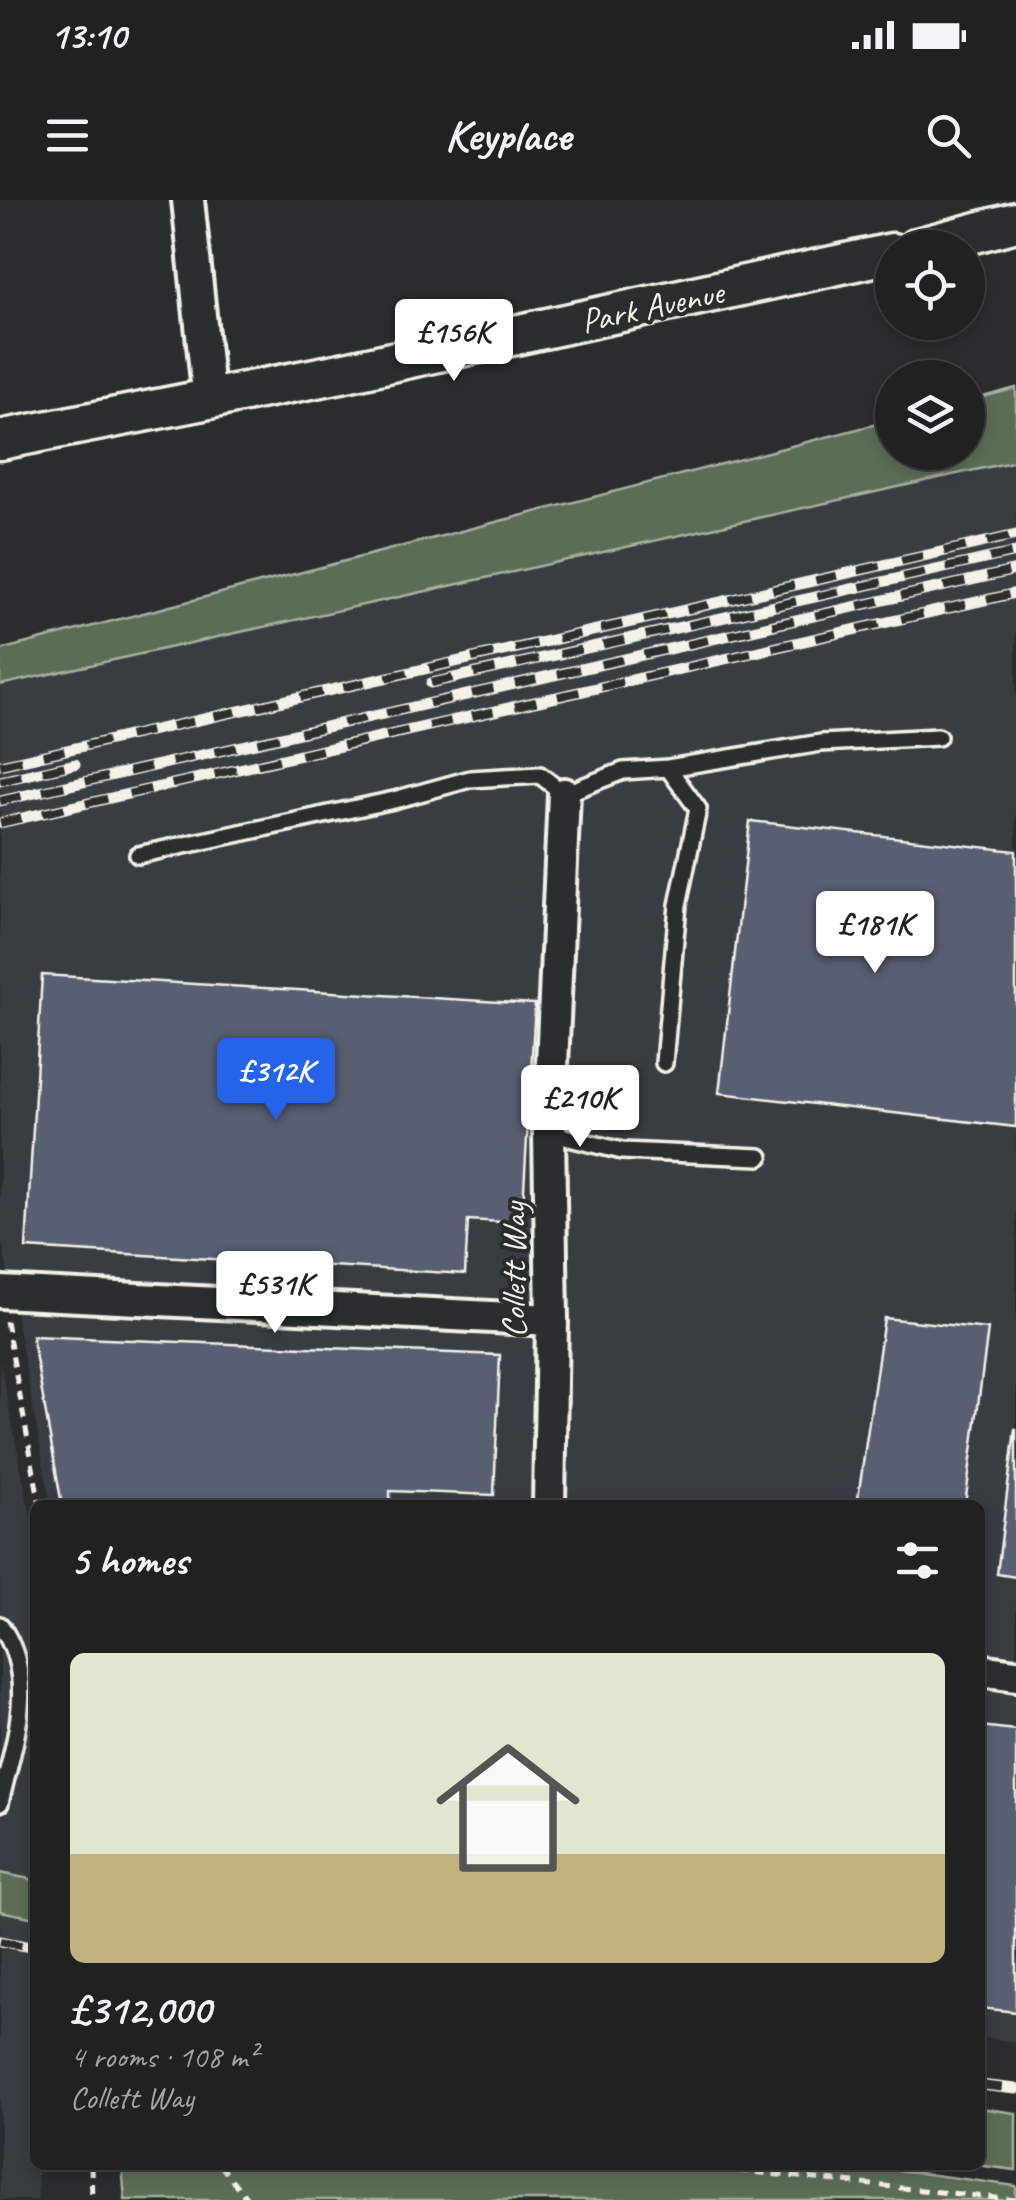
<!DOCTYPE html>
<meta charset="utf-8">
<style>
:root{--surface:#202222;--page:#2d2f2f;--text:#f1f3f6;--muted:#a2a4a5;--line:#3d3f40;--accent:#2563eb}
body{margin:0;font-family:Caveat,sans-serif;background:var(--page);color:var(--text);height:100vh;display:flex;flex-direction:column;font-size:38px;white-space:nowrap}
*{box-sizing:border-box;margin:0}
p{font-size:32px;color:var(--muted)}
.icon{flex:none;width:55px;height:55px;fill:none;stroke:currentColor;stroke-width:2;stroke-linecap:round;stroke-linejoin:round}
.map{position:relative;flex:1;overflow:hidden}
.drawer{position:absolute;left:30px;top:1300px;width:955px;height:670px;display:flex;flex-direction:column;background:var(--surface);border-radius:15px;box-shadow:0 5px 15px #0003,0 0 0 2px var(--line)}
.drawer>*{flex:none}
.buttons{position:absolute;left:875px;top:30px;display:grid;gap:20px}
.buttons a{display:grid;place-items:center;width:110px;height:110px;border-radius:50%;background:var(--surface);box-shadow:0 5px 15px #0003,0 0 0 2px var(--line);font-size:50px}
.price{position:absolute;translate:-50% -85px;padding:0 22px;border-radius:10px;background:#fff;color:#222;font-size:32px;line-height:65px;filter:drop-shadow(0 2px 5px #0008)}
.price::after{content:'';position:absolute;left:50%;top:60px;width:30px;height:22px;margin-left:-15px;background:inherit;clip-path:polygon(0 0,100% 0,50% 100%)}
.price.active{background:var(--accent);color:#fff}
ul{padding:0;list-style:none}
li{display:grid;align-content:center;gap:20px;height:530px;padding:0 40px}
li span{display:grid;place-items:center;height:310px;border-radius:15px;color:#555}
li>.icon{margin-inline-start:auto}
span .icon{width:180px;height:180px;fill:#fffc;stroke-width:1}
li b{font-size:42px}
h2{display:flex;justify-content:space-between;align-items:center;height:120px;padding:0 40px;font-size:42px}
.status{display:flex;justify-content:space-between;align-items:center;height:70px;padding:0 50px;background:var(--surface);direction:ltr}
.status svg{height:28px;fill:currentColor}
header{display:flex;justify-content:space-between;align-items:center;height:130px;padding:0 40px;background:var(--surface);font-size:45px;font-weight:700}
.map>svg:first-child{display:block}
.built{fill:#383c42}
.green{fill:#5c6d56;stroke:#a8af9f;stroke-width:2.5}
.building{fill:#595f71;stroke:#f4f1e8;stroke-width:2.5}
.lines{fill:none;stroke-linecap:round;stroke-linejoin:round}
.service-casing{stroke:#f4f1e8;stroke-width:22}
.minor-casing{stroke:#f4f1e8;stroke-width:38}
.tertiary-casing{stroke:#f4f1e8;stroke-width:45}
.path{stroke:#f4f1e8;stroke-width:5;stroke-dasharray:10 8;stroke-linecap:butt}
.service{stroke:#2a2d2e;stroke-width:15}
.minor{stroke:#2a2d2e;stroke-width:30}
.tertiary{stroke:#2a2d2e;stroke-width:38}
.rail-casing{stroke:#f4f1e8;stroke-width:11}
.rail{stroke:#2a2d2e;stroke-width:8;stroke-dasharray:22;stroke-linecap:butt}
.labels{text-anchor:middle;stroke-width:8;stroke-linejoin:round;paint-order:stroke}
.street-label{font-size:35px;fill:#f4f1e8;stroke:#2a2d2e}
</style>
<div class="status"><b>13:10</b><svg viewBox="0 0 49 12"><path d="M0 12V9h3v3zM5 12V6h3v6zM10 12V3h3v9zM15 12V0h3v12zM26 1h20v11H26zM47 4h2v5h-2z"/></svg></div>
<header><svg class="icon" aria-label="menu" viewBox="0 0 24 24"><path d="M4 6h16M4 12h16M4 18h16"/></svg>Keyplace<svg class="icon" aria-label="search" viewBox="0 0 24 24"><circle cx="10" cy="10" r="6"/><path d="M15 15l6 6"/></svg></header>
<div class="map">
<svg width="1016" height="2000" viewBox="0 0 1016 2000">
<rect width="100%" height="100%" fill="#2a2d2e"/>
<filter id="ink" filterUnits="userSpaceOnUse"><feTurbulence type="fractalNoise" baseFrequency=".01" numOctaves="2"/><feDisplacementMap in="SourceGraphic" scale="20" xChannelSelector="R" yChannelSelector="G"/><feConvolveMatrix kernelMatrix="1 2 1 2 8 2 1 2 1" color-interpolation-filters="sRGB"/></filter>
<g filter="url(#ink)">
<path class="built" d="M1016,261v1581l-36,-5v-532h-929l-51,-274v-546z
M0,1162l35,178v340l-35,-7z
M0,1712l35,6v105h-3l6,177h-38z"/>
<path class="green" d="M1016,188v73l-1016,224v-35l892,-230v32h76v-51z
M0,1673l35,7v38l-35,-7z
M980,1908l36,5v57l-41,-5h5z
M122,1965h739l155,21v14h-891z"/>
<path class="building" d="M750,621l266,30v276l-297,-34z
M42,775l493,29 -13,219 -54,-3 -3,54 -439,-26z
M884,1118l104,11 -23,176h-108z
M32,1136l468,19 -6,140 -104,-4v14h-328z
M1015,1229h1v148l-19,-3z
M980,1526l36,4v282l-36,-4z"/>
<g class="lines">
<g class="service-casing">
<path id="service" d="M668,568l153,-25 117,-6
M138,655l256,-55 76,-21 70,-4 24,19 59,-23 45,-3 30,41 -20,96 -14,158
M549,933l73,18 138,6
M0,1425c39,54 13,120 0,178"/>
</g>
<g class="minor-casing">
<path id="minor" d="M188,0l21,201
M0,1092l552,28
M549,1305l3,-185 -3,-187 15,-339
M980,1470l36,5"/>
</g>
<g class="tertiary-casing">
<path id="tertiary" d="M917,48l99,-26
M0,240l341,-67 551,-120"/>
</g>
<path class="path" d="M6,1121l34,184
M91,1965l1,35
M220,1965l28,35
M684,1965l332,35"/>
<use href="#service" class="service"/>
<use href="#minor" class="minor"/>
<use href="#tertiary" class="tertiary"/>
<g class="rail-casing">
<path id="rail" d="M431,483l585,-131
M0,565l1016,-230
M0,581l75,-17
M0,601l1016,-231
M0,623l1016,-230
M0,1741l35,7
M980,1885l36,4"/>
</g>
<use href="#rail" class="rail"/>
</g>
</g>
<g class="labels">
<g class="street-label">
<text transform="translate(652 106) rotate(-12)" y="12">Park Avenue</text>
<text transform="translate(513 1070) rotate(-90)" y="12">Collett Way</text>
</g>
</g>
</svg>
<div class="buttons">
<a><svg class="icon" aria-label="locate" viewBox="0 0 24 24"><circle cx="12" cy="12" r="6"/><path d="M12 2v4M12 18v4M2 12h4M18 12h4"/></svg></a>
<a><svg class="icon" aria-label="layers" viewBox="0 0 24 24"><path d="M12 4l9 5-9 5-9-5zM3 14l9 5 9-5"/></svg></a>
</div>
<b class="price" style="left:454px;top:184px">£156K</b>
<b class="price" style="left:875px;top:776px">£181K</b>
<b class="price active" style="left:276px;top:923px">£312K</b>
<b class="price" style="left:580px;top:950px">£210K</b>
<b class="price" style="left:275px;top:1136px">£531K</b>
<section class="drawer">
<h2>5 homes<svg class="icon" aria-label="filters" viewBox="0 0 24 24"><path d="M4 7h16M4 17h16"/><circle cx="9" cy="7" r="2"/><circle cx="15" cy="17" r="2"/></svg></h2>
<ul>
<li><span style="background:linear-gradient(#dfe7d0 65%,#c2b280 0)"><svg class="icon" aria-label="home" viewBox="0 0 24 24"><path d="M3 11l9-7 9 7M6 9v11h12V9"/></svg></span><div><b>£312,000</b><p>4 rooms · 108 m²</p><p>Collett Way</p></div></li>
</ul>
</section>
</div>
